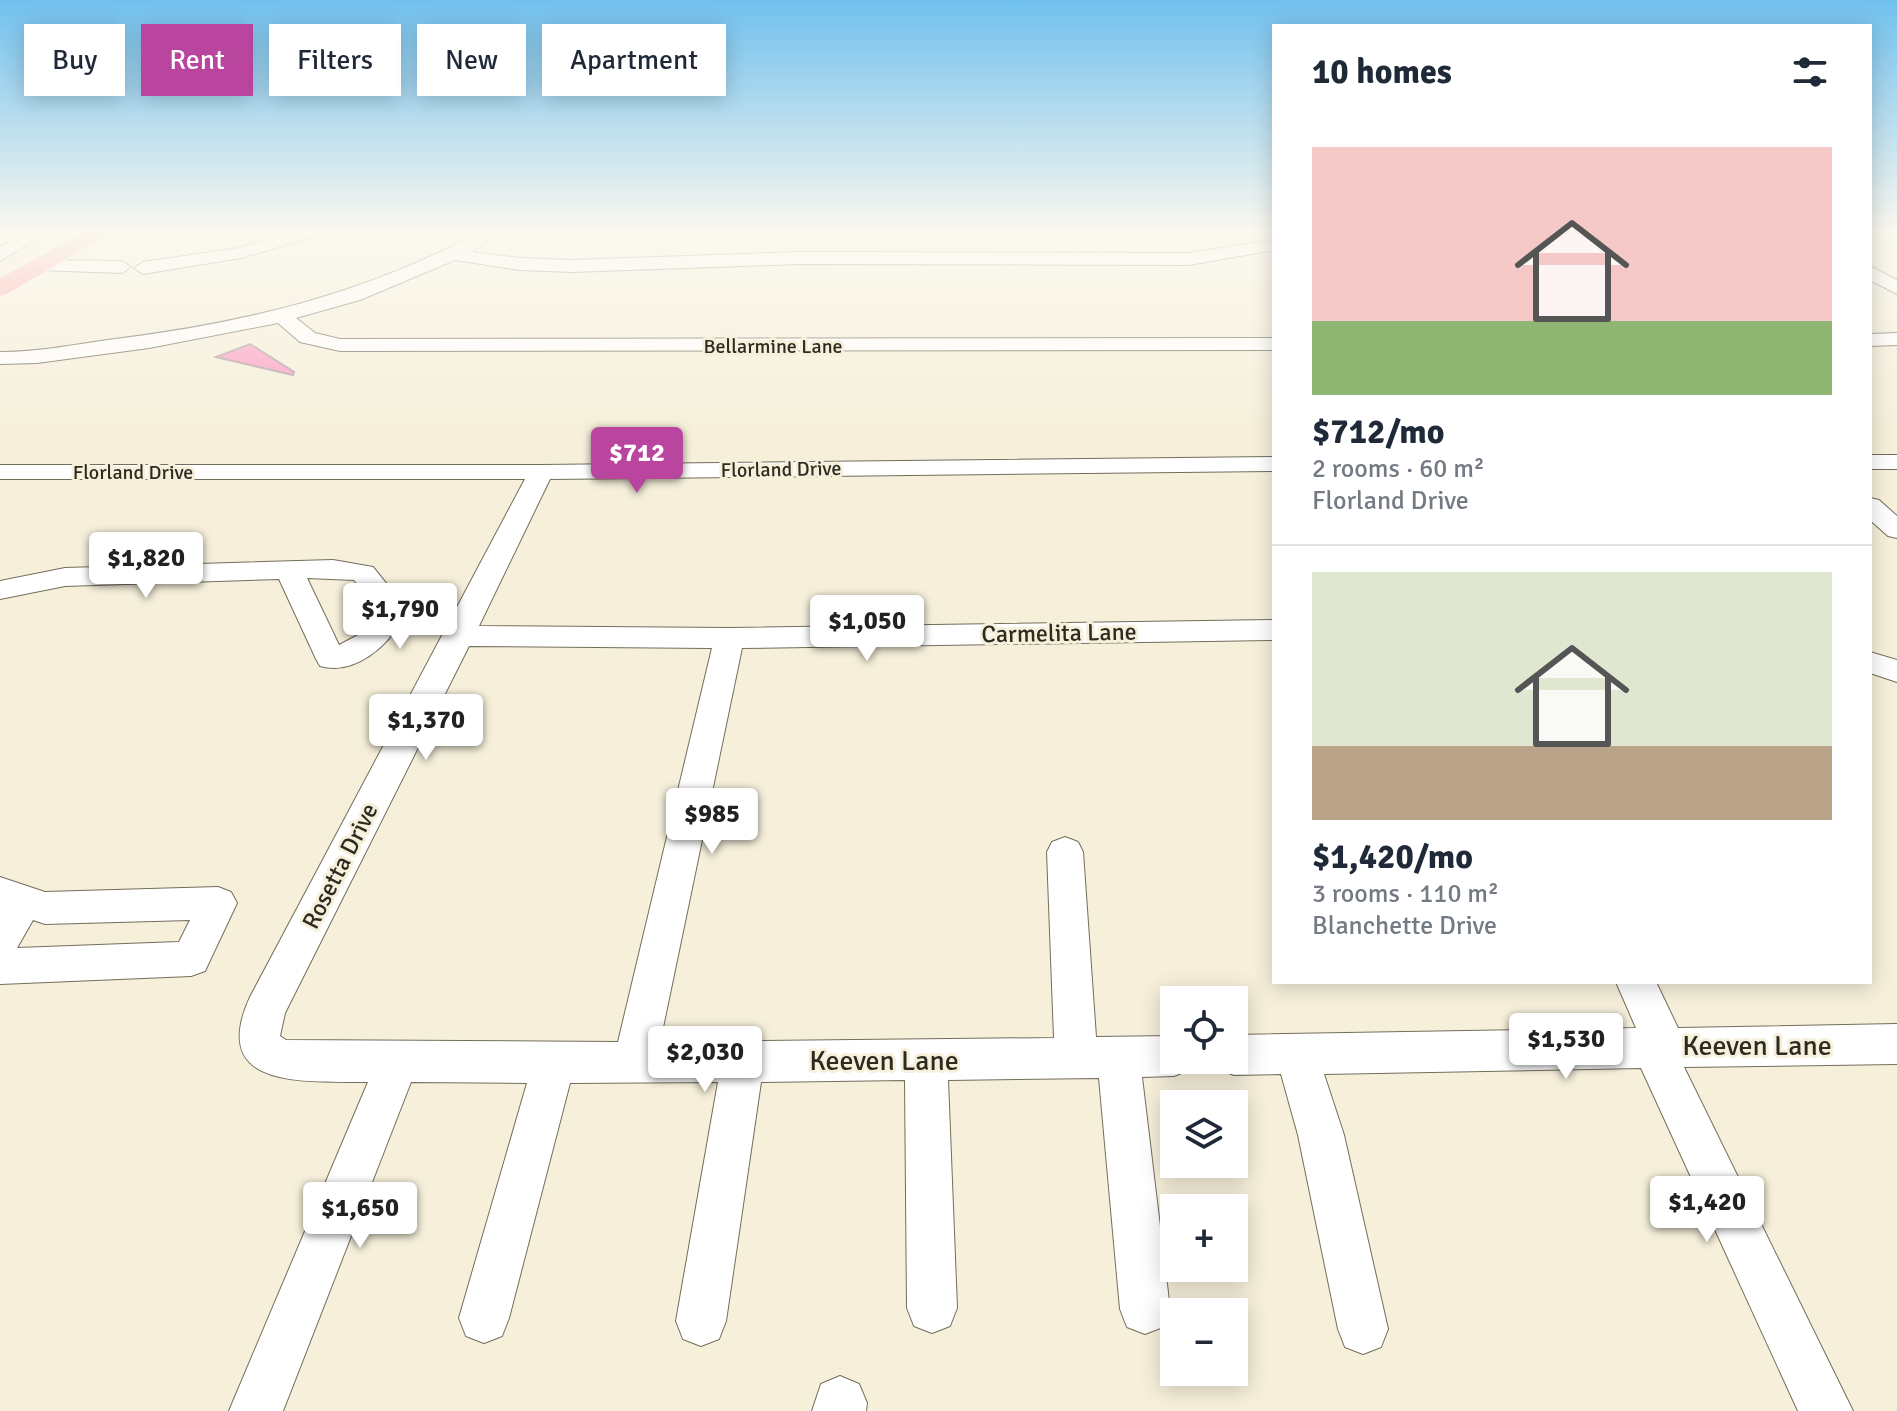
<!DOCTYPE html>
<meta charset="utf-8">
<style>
:root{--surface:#fff;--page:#f6f6f7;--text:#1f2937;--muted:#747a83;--line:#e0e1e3;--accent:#b9459e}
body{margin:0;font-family:Signika,sans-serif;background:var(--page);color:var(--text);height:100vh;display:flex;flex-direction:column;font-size:30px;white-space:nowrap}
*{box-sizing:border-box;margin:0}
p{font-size:26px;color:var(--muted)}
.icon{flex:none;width:44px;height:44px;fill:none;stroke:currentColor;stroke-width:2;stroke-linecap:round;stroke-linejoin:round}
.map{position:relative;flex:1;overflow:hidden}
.panel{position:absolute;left:1272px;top:24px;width:600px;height:960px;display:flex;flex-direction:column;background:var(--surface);border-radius:0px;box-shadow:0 4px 20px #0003}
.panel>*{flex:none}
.guide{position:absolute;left:24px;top:24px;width:760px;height:72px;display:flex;gap:16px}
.tools{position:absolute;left:1160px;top:986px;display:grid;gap:16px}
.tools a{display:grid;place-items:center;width:88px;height:88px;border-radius:0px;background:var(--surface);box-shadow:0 4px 20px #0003;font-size:40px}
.price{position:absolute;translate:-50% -68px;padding:0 18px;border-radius:8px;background:#fff;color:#222;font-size:26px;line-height:52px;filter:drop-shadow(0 2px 4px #0008)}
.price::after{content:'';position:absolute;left:50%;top:48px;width:24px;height:18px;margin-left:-12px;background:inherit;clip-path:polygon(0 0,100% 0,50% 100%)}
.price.active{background:var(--accent);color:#fff}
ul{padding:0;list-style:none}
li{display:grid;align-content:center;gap:16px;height:424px;padding:0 40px}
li+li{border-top:2px solid var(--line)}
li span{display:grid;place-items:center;height:248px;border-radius:0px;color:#555}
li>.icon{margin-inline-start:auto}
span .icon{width:144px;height:144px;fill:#fffc;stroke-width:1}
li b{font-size:34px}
h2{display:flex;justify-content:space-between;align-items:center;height:96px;padding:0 40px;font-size:34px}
.tag{padding:0 28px;border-radius:0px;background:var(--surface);box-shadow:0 4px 20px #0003;font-size:28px;line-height:72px}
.tag.active{background:var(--accent);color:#fff}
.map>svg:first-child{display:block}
.built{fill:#efe6ca}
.building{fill:#fda1c4;stroke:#b9a2aa;stroke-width:2}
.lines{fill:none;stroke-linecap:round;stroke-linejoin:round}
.minor-casing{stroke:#736d5b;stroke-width:2}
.major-casing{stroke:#fff;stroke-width:2}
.minor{fill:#fff;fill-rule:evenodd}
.major{fill:#fea6ac;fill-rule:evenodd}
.labels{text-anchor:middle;stroke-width:6;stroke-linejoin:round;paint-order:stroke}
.far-street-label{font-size:20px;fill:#2d2a22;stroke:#f6f0db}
.street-label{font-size:24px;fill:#2d2a22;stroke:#f6f0db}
.near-street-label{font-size:28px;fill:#2d2a22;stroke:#f6f0db}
</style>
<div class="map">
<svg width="1897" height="1411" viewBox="0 0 1897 1411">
<rect width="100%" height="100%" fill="#f6f0db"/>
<path class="built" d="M0,231h66l-66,41z"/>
<path class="building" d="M250,344l44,28 -1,3 -77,-18z"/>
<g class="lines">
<g class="minor-casing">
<path id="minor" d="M27,231h22l-49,30v-14z
M293,231h29l-3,4 -78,23 -98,16 -9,-6 9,-6 96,-14z
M481,231h23l-33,21 49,6 52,2 228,-8 389,1 85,-13v10l-85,15 -389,-1 -228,8 -52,-2 -65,-10 -95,40 -64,18 19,15 25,6 934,-1v12l-934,1 -40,-9 -22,-19 -129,25 -112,15 -37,1v-12c39,0 77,-8 115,-13 129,-16 251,-45 366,-108z
M45,260l77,1 9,6 -9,6 -84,-3 -2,-4z
M1870,266l27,14v14l-27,-14z
M1897,333v12l-27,1v-12z
M1870,455h27v14h-27z
M1274,457v14l-724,8 -71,147 250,2 545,-8v20l-532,8 -82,394 394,-4 -7,-186 5,-10 13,-5 13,5 5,10 13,185 78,-1v24h20l-5,10 -15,6 -32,1 28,232 -7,18 -18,7 -18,-7 -7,-18 -21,-231 -151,2 9,228 -7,18 -18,7 -18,-7 -7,-18 -2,-228 -144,2 -35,239 -7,18 -18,7 -18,-7 -7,-18 42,-239 -148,1 -61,235 -7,18 -18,7 -18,-7 -7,-18 68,-235 -116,-1 -128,329h-54l139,-329c-61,-1 -161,9 -118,-85l275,-518h-525v-14h541zM469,646l243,2 -94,394 -332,-2 -6,-4 5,-23z
M1870,498l9,2 18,16v22l-9,-2 -18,-16z
M333,560l40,7 21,26 9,24c-14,29 -49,59 -83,49l-4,-7 -37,-80 -214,7 -65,13v-18l65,-13zM307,578l47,2 12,15 7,22 -11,16 -23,12z
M1870,652l27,8v22l-27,-9z
M0,877l45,15 173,-5 13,5 6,11 -32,68 -14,5 -191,8zM33,920l12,4 145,-4 -11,22 -162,6z
M1616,982h40l22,46 219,-4v40l-213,3 169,344h-55l-157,-343 -317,6 20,61 44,194 -7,18 -18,7 -18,-7 -7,-18 -40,-194 -17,-61 -47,1 -15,-6 -4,-9h19v-25l402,-7z
M840,1376l19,8 8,19 -1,8h-54l9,-27z"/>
</g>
<g class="major-casing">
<path id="major" d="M85,231h29l-105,62 -9,3v-18z"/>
</g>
<use href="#minor" class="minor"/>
<use href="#major" class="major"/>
</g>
<linearGradient id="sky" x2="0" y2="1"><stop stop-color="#70c0ee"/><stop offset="0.54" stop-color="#fbf8ef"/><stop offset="1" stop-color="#fbf8ef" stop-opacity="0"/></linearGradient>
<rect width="1897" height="429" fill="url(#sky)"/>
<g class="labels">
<g class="far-street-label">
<text x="773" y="353">Bellarmine Lane</text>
<text transform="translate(781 469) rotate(-1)" y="7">Florland Drive</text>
<text x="133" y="479">Florland Drive</text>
</g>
<g class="street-label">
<text transform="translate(1059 633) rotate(-1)" y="8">Carmelita Lane</text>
<text transform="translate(340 866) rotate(-63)" y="8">Rosetta Drive</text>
</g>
<g class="near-street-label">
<text x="1757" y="1055">Keeven Lane</text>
<text x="884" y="1070">Keeven Lane</text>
</g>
</g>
</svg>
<div class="tools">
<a><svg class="icon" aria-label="locate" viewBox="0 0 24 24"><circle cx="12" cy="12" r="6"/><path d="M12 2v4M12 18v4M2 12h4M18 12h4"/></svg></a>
<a><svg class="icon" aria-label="layers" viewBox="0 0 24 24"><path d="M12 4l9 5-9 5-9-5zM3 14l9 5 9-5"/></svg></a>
<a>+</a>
<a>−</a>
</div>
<b class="price active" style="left:637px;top:495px">$712</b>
<b class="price" style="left:146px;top:600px">$1,820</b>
<b class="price" style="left:400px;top:651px">$1,790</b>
<b class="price" style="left:867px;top:663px">$1,050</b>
<b class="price" style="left:426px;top:762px">$1,370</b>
<b class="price" style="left:712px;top:856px">$985</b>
<b class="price" style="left:1566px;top:1081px">$1,530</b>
<b class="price" style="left:705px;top:1094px">$2,030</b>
<b class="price" style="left:1707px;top:1244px">$1,420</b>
<b class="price" style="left:360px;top:1250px">$1,650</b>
<div class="guide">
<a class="tag">Buy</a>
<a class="tag active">Rent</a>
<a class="tag">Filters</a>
<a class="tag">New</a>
<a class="tag">Apartment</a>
</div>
<section class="panel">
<h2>10 homes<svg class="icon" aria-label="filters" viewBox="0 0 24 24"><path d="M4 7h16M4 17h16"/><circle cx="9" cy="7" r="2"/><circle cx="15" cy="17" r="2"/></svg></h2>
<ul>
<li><span style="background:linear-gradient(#f6c9c9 70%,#8fb573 0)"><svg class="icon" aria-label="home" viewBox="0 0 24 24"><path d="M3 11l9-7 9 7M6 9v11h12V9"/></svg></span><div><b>$712/mo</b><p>2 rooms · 60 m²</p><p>Florland Drive</p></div></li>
<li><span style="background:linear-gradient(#dfe7d0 70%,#b9a48a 0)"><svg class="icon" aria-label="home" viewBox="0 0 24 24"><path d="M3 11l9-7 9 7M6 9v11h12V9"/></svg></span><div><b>$1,420/mo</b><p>3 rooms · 110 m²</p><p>Blanchette Drive</p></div></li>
</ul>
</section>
</div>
